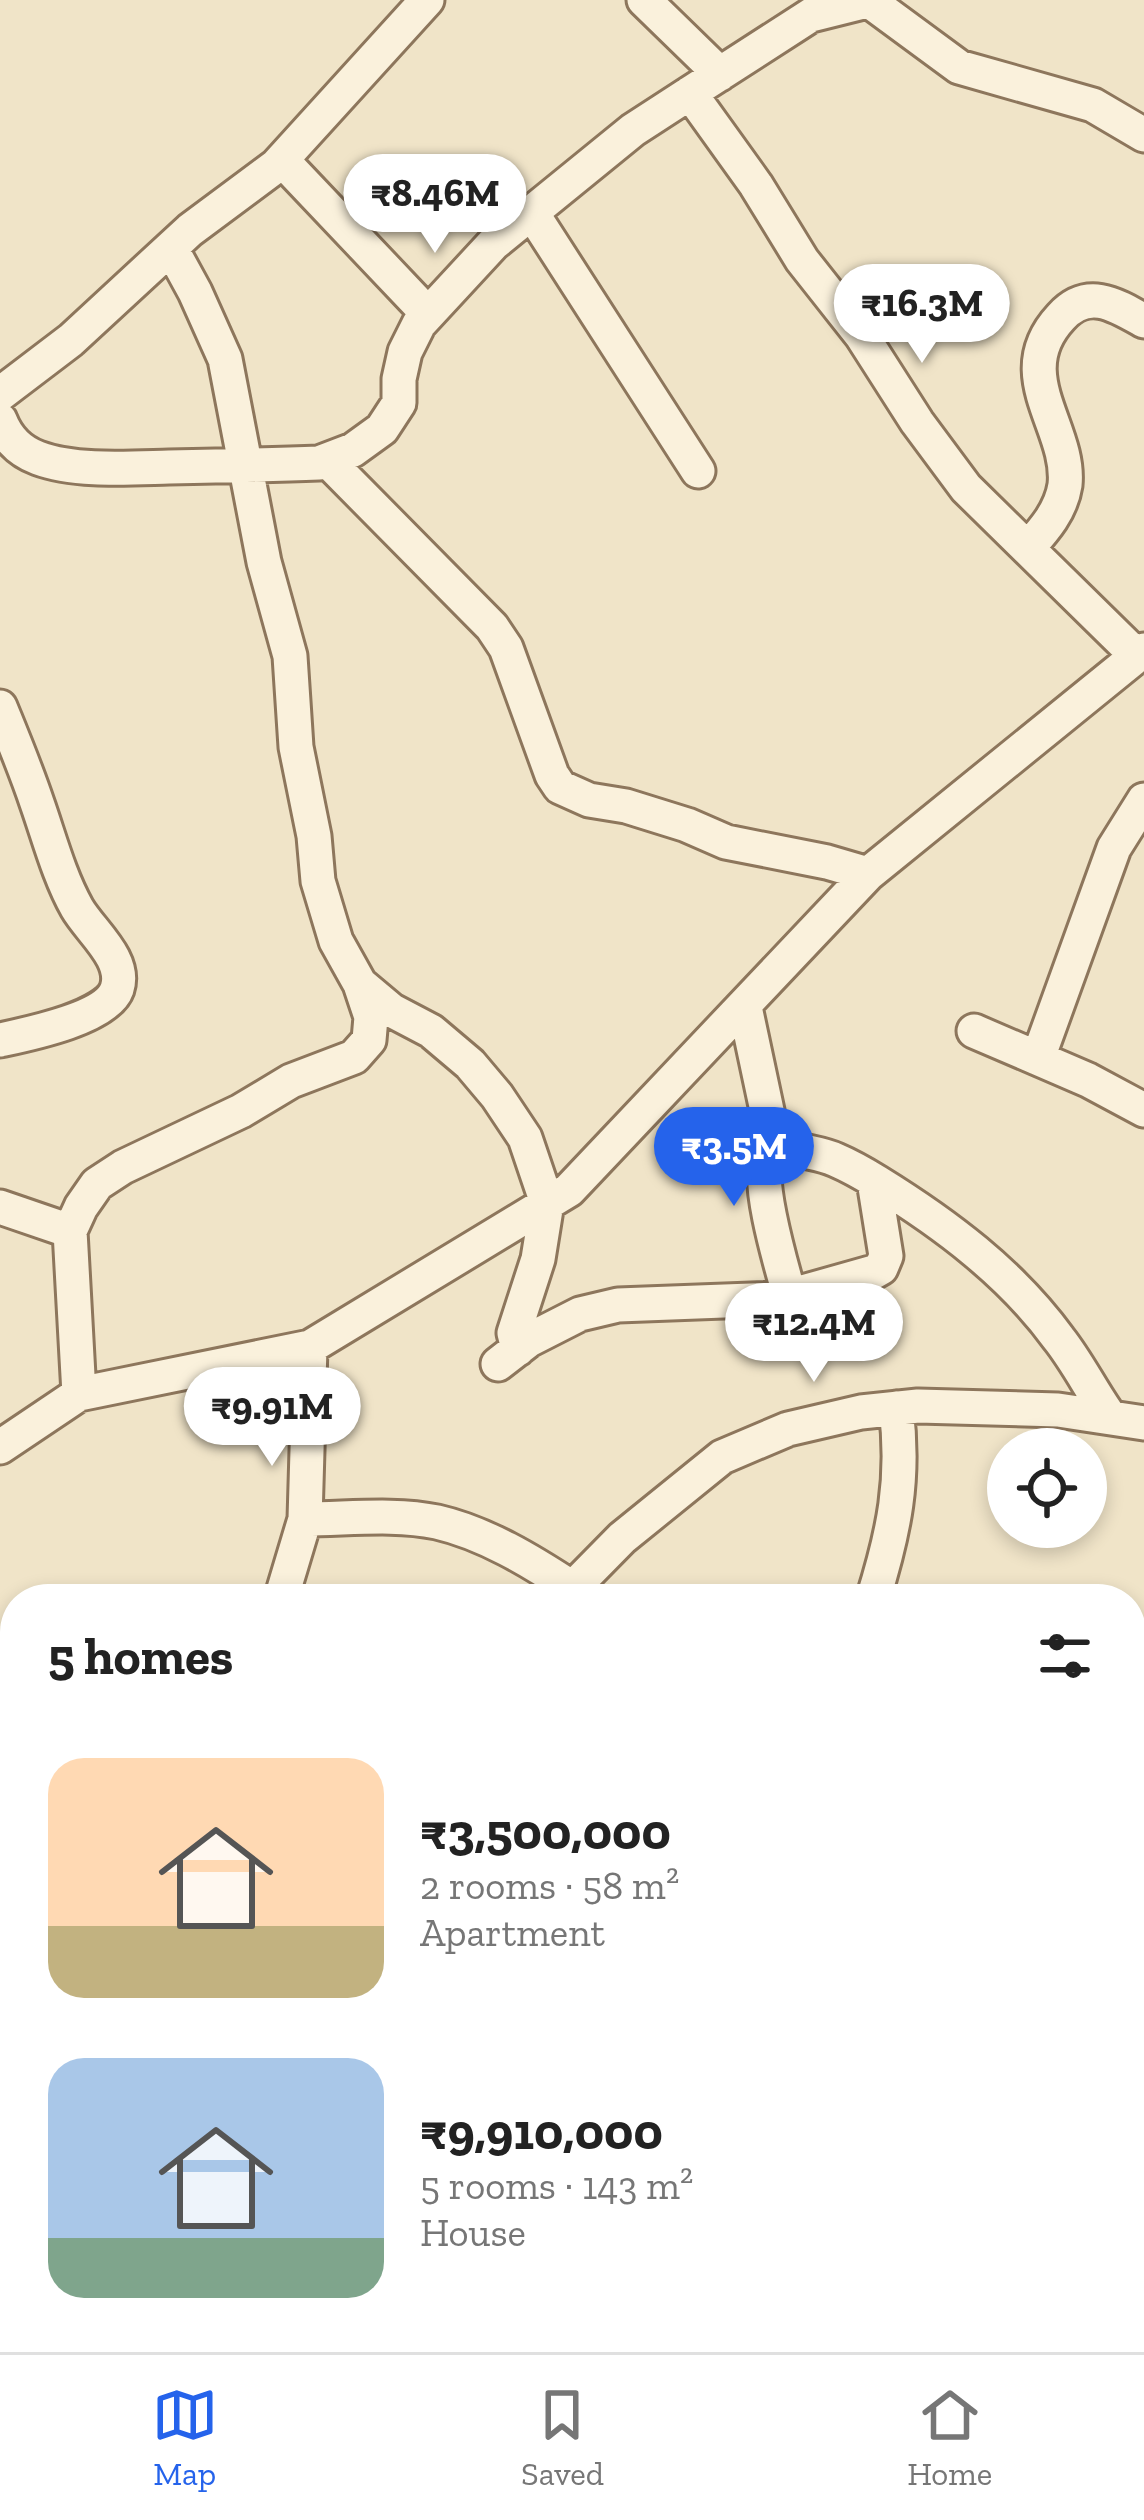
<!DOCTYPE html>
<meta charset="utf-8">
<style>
:root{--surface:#fff;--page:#f6f6f6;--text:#222;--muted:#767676;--line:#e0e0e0;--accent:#2563eb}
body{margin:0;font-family:"Zilla Slab",serif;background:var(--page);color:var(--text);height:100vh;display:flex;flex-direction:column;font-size:45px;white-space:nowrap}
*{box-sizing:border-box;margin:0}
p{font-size:39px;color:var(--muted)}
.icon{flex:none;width:66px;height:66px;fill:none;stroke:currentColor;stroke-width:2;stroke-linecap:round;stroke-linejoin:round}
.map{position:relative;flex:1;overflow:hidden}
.drawer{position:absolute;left:0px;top:1584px;width:1146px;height:768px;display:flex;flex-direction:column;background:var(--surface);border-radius:48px 48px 0 0;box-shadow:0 6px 18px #0003}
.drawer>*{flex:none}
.tools{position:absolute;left:987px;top:1428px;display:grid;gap:24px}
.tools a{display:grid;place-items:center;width:120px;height:120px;border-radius:50%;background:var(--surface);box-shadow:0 6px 18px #0003;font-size:60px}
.price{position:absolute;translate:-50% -102px;padding:0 27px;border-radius:42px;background:#fff;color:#222;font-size:39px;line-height:78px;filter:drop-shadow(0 3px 6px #0008)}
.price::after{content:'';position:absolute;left:50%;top:72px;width:36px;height:27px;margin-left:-18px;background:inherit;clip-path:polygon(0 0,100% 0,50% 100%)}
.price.on{background:var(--accent);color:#fff}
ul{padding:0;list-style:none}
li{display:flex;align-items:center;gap:36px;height:300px;padding:0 48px}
li span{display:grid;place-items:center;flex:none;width:336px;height:240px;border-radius:36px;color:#555}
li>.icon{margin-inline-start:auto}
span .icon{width:144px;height:144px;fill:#fffc;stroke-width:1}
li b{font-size:51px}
h2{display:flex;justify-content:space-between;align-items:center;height:144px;padding:0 48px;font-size:51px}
.tab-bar{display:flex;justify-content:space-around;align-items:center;height:168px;border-top:3px solid var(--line);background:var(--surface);font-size:33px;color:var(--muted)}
.tab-bar a{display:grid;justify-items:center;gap:6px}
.tab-bar .on{color:var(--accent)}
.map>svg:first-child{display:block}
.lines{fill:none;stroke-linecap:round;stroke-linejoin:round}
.minor-casing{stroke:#8d765c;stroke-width:39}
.tertiary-casing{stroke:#8d765c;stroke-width:48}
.minor{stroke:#faf1dc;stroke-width:33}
.tertiary{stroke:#faf1dc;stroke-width:42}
</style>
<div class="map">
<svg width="1144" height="2352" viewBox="0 0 1144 2352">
<rect width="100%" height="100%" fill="#f0e4c8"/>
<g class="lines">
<g class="minor-casing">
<path id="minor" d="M644,0l76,74
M868,0l91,67 134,38 51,30
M690,93l66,92 46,75 60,76 55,86 49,66 171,168
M282,160l146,154
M532,213l166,258
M171,248l24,44 30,67 39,203 26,94 6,91 18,89 4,45 18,60 24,43 31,26 40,21 39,33 27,32 28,42 22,65 -9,56 -24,74 4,16
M0,394l71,-54 119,-110 86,-64 151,-166
M0,420c7,18 19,31 38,38 37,14 92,10 131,9 50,-1 100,-2 150,-4l34,-13 29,-21 17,-26v-24l6,-27 14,-28 74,-80 140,-114 57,-37 121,-78 60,-15
M328,461l164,166 14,21 46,127 8,12 29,13 37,6 61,19 39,17 101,20 41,12
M1028,548c16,-18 33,-37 37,-63 6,-58 -58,-110 -4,-168 27,-30 55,-12 83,4
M0,707c13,32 26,63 37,96 12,34 22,73 40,105 13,23 50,51 40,81 -10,29 -89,45 -117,51
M745,1007l24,113c12,37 38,27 67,40 14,6 28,14 41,22 68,42 134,91 182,157 19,24 33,53 51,78
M974,1031l114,49 56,30
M1038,1058l76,-210 30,-48
M781,1142c-2,1 -13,12 -14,14 -11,27 15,112 23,141
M0,1207l70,24 9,163 -79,53
M70,1231l11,-24 16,-23 26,-17 118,-56 50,-30 63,-24 15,-17 2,-23 -11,-33
M498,1364l31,-24 51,-26 38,-9 160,-6 96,-27 7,-4 5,-12 -12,-75
M79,1394l231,-47 259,-157 299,-316 276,-224
M305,1519c42,0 90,-6 132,3 48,11 94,39 135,66
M281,1599l24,-80 5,-172
M562,1599l60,-61 100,-81 66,-28 73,-17 57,-6 140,4 86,13
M873,1599c21,-67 32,-120 23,-191
M0,1781l15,-2
M0,2044l15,37
M139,2337l11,15
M327,2337l8,15
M599,2337l16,15
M708,2352l8,-15"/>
</g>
<g class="tertiary-casing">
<path id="tertiary" d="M1131,1682l13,-22
M1131,2256l13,15"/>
</g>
<use href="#minor" class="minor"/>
<use href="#tertiary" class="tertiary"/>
</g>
</svg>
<div class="tools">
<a><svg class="icon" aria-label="locate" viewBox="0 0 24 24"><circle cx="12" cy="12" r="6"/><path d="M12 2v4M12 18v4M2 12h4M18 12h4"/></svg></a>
</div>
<b class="price" style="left:435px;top:256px">₹8.46M</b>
<b class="price" style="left:922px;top:366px">₹16.3M</b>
<b class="price on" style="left:734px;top:1209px">₹3.5M</b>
<b class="price" style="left:814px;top:1385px">₹12.4M</b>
<b class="price" style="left:272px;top:1469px">₹9.91M</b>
<section class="drawer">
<h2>5 homes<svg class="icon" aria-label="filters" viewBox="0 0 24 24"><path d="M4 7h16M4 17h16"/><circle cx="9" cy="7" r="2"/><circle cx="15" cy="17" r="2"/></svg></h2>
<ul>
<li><span style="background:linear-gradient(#ffd9b3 70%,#c2b280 0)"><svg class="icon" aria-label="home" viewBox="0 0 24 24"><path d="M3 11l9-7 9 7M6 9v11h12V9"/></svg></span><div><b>₹3,500,000</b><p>2 rooms · 58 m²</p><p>Apartment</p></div></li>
<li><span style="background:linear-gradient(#a9c7e8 75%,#7fa58c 0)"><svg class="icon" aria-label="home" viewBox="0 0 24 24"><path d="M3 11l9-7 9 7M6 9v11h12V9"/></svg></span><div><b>₹9,910,000</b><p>5 rooms · 143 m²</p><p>House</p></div></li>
</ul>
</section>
</div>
<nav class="tab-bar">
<a class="on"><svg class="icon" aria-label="map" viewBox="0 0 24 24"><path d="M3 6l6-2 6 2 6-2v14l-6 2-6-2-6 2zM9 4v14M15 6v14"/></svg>Map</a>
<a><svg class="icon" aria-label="saved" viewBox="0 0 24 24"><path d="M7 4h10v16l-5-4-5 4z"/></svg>Saved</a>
<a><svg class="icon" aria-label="home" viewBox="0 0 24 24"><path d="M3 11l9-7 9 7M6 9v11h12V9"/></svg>Home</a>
</nav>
